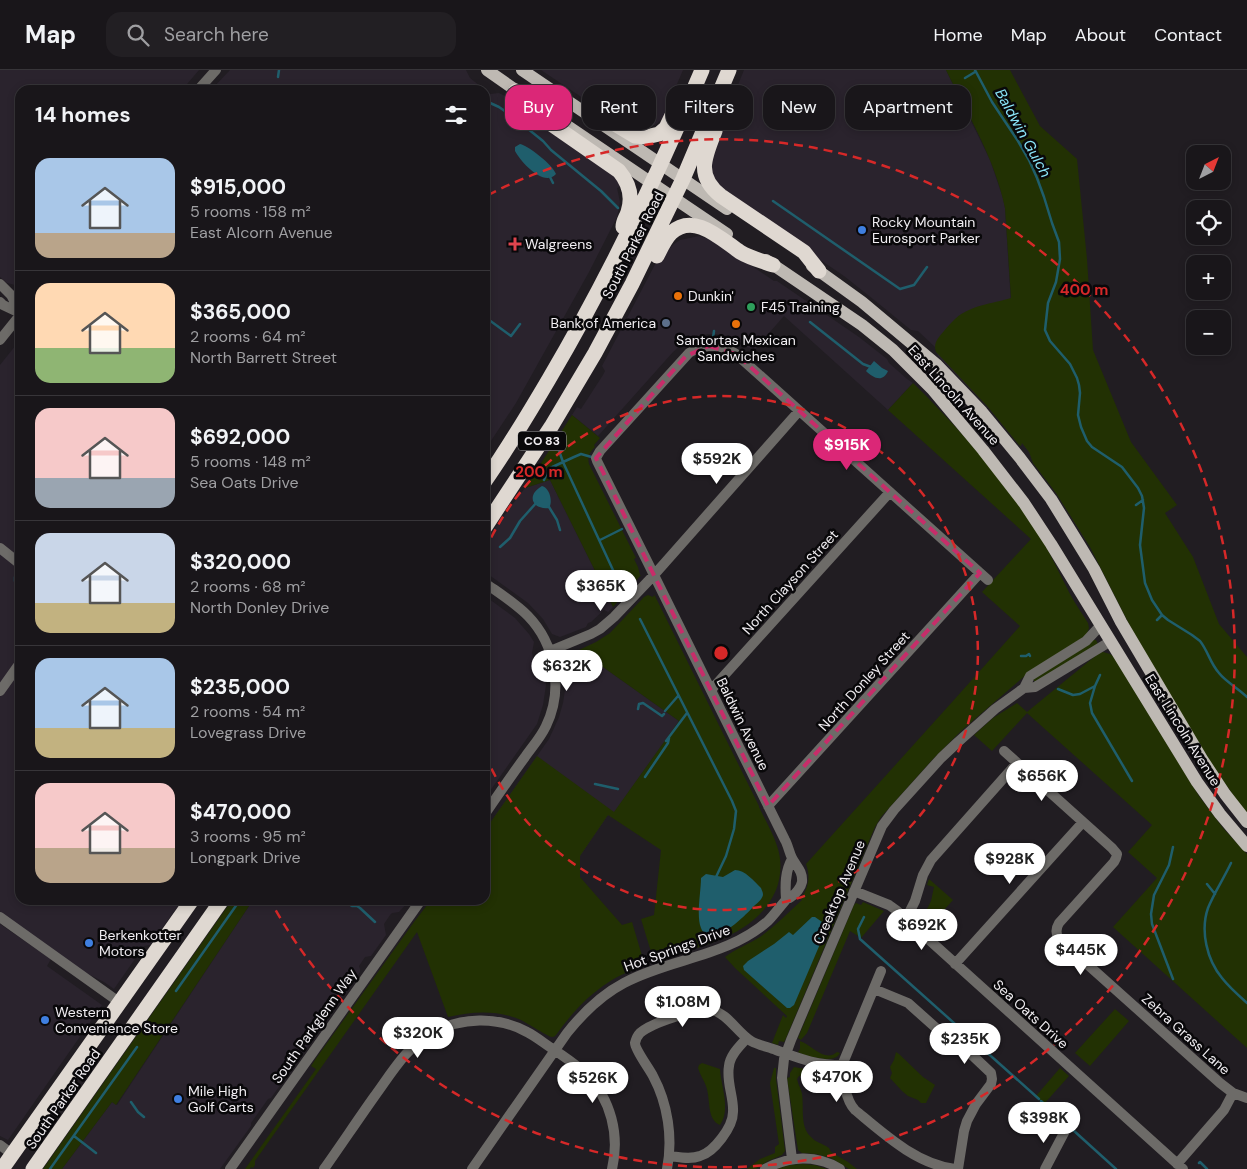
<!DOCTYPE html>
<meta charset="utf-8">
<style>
:root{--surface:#19161a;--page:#221f23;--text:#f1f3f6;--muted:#9f9fa2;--line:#373539;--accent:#db2777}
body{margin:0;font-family:"DM Sans",sans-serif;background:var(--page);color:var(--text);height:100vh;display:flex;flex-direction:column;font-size:19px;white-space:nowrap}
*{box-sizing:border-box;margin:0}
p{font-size:16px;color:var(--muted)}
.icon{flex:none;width:28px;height:28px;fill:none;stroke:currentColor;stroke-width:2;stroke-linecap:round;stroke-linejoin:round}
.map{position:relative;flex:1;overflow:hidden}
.panel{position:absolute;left:15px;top:15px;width:475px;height:820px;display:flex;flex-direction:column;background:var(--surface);border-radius:15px;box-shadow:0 2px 8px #0003,0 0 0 1px var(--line)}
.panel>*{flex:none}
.top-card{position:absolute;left:505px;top:15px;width:475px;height:45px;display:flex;gap:10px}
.needle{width:32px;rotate:42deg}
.fabs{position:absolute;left:1186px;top:75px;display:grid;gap:10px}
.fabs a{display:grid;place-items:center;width:45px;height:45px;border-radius:10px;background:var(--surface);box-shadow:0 2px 8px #0003,0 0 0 1px var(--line);font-size:25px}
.price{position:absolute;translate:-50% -42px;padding:0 11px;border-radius:18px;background:#fff;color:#222;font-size:16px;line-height:32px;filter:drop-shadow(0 1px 2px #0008)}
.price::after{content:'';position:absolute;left:50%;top:30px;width:15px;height:11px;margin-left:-8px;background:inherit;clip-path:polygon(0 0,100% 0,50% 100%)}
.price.current{background:var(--accent);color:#fff}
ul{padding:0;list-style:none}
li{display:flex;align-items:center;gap:15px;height:125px;padding:0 20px}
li+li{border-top:1px solid var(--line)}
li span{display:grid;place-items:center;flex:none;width:140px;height:100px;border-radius:15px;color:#555}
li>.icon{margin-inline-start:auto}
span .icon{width:60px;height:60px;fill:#fffc;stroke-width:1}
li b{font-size:21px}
h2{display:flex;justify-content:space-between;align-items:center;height:60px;padding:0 20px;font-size:21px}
.chip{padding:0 18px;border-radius:15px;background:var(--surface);box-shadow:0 2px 8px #0003,0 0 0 1px var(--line);font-size:18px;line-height:45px}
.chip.current{background:var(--accent);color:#fff}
header{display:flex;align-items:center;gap:30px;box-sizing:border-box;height:70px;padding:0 25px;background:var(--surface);border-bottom:1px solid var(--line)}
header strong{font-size:24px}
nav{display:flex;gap:28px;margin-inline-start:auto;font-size:18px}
.search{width:350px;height:45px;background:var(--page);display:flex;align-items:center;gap:12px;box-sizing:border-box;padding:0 18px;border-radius:15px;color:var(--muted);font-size:19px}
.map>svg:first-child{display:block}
.built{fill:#2a232d}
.green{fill:#223103}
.water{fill:#1f5e6c}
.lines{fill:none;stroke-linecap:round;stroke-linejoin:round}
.stream{stroke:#1f5e6c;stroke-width:2.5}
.minor{stroke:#6d6b68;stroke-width:10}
.major{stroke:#beb9b3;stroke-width:12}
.highway{stroke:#dfd8d1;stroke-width:15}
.marked{fill:none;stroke:#c72d6a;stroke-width:4;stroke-dasharray:10 6;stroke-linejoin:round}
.ring{fill:none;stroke:#d62828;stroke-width:2.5;stroke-dasharray:9 6}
.shop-dot{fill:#3f7fe0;stroke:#09080a;stroke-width:2}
.health-dot{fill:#e0444e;stroke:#09080a;stroke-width:2}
.food-dot{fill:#e8710a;stroke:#09080a;stroke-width:2}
.leisure-dot{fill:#2e9e5b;stroke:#09080a;stroke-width:2}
.service-dot{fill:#5c6f8a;stroke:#09080a;stroke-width:2}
.labels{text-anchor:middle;stroke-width:5;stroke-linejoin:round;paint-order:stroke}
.shield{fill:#09080a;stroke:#aba9ac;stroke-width:1}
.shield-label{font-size:12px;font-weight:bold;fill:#f1eef2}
.poi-label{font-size:14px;fill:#f1eef2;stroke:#09080a;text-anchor:start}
.street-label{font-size:14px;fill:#f1eef2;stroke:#09080a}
.water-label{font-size:15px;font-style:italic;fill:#8ae4f8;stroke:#09080a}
.centre{fill:#d62828;stroke:#09080a;stroke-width:2.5}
.ring-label{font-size:15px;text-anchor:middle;font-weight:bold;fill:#d62828;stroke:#09080a;stroke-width:5;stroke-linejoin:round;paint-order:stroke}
</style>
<header>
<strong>Map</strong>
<div class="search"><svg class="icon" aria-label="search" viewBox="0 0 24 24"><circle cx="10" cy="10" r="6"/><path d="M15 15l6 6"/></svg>Search here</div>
<nav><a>Home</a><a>Map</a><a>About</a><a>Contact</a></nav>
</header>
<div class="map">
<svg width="1247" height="1099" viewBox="0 0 1247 1099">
<rect width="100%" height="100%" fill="#211d22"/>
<path class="built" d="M0,0h199l-17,20h-162v192l-2,-1 -3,4 -8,-2 -7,-6z
M230,0h236l4,8 15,12h-274z
M541,0h142l-21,49 -7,6 -14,3 -15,-1z
M744,0h202l44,90 13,38 2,10 6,96 76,239 -31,-50 -23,-30 -4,-11 -7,-9 -1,3 -2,-1 -31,-38 -50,-51 -3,-9 -17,-16 -7,-1 -38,-31 -29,-23 -116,-79 -15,-17 -3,-26z
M485,20l5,4 9,-1 6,3 100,68 17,22 -5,2 3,14 -3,15 -28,55 -73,131 -31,47z
M699,166l16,5 59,40h3l82,56 28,22 2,4 18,16 6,4 -25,27 -104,-94 -29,33 -9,-2 -12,-8 -18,-5h-8l-11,3 -15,7 -9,8 -75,84 -26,-21 5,-8 4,2 22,-34 2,-4 -3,-5 60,-115 6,-1 6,-6 6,-4z
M20,270v560h158v6l-28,39 -6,1 -30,43 -10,-7 -18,-9 -86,-61v-547z
M550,410l63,127 -5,5 -4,-2 -13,12 -3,1 -2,4 -26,10 -8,-3 -9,-15 -15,-16 -43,-31v-31l40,-53z
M485,526l30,22 14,16 5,8 -2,11 3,12 10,7 1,13 -3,20 -6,19 -52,74z
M579,580l100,71 -68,96 -3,-2 -28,41 -95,-26 64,-91 10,-22 4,-14 2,-13v-18l-3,-11 5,-6z
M253,830h157l-11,12 -7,1 -2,2 -6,9 2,11 -15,21 -6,1 -6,9 1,3v3l-40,56h-4l-7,9 1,2v4l-12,17 -2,-2 -9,14 1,2 -17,24 -3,1 -17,24v3l-31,43h-158l50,-67 5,3z
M0,854l51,35 -4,7 55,39 -94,135 -8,-4z"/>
<path class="green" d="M946,0h64l30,56 37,33 10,100 6,91 38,92 46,63 -12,8 28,44 26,67 28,33v156l-11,-14 -26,-37 -80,-136 -40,-79 -34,-54 -23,-30 -4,-11 -7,-9 -1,3 -2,-1 -31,-38 -52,-55c-3,-9 2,-14 8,-21 3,-4 7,-8 11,-12 15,-14 37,-15 56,-21l-6,-90c-10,-49 -37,-93 -59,-138z
M913,313c49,48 95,101 131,160 9,16 17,34 26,51 5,10 12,19 18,29l1,5 -3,8 -58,37 -67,58 -29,29 -51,57 -6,10 -89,211 -2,4 -5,-1 -1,4 -6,-2 11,-28 3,3 1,-2 -52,-48 -10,-11c10,-8 24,-13 35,-20 15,-11 28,-24 42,-37l-1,-1c7,-11 10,-22 5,-35l147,-163 67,-75 -38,-34 49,-53 -143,-129z
M572,345l28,23 -6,7 1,2c-5,5 -8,9 -6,17l47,94 -2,1 4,8 2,8h1l-28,32 -63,-127 -25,8z
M648,525l5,2 1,-2 1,1 104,210v1c6,13 15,27 19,42 4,13 3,29 -2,41 -19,45 -73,56 -115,69l-6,-1 -1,1 -2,-4 -11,-36 13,-4 7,-65 -53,-35 -28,41v21l42,48 10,-3 11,37v3l-2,3c-10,6 -22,10 -32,17 -22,14 -38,32 -53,53 -1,1 -2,2 -4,2 -3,0 -25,-14 -31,-17 -23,-10 -48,-9 -73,-3l-31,-85 -162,229v4l-2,3 -2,-1 -1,2h-5l71,-100 -5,-3 6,-9 97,-135 17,-22h54v-70l52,-74 77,56 65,-91 -100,-71 17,-8 14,-9 34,-36z
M1093,570h3l2,4 -62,38 -2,-1 -1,-2z
M1103,582l7,2 3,2 86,140 24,32 24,26v194l-134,-121 44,-49 -29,-26 24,-27 -125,-112 -35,38 -18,-16 19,-17 24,-15 10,9 72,-59z
M929,809l24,21 -26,29 -10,-9 -2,-4 1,-3 7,4 8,-16 3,-14 -7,-2z
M232,830h21l-137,205 -4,-3 -50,67h-19z
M863,832l21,9 -23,27 -11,-7 -43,102 -6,7 -3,-2 56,-133 2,-2 5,2z
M1115,939l14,12 -39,45 -15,-13z
M800,971c12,4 25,22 37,11l3,1c-2,3 -3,4 -6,5 -8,3 -29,-2 -36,-6l2,-3z
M896,982l3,2 24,23 12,8 -9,18h-5l-3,-3 -10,-4 -6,-5 -12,-13 2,-5 -2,-6 4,-7z
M702,993l18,6c1,18 11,40 0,56 -14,-6 -9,-26 -14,-39 -2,-6 -6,-11 -8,-18l1,-3z
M794,997l11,2 9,3v6l-7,-3 -8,1 -2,3c1,5 4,10 5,15 2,13 -2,32 8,42 6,7 12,7 19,12l2,4 17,10 9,7h-8l-18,-11 -15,-4 -14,-1 -4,-3 -11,-72 3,-1v-4z
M774,998h2v11l9,72 -3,4 -14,6 -12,8h-9l13,-10 15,-6v-6l4,-3 -9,-61z
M1060,998l9,8 -25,28 -8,-8z
M803,1094l12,1 12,4h-50l12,-4z"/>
<path class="water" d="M520,74c9,2 33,21 36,30 -12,14 -35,-12 -41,-23v-4z
M874,291l8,7 6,3c-5,12 -15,7 -22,0z
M542,416c8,2 11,16 7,22 -17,2 -23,-13 -7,-22z
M735,800c10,0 19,11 26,18 1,3 2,4 2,7 -1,5 -7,9 -10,12 -8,9 -43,44 -52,21 -5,-12 0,-36 0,-50l5,-4 17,3z
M812,847h3l10,7 1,6 -32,75 -4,3h-3l-43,-38 -1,-4 5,-5 26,-17 15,-12 4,3z"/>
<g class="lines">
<path class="stream" d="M975,0l17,32 26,39 11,19 8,18 7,19 8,26 7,19 1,17 -4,23 -8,21 -3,27 5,11 20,23 7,14 2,7 1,8 -2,22 3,12 6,14 5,6 30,20 16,21 4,8 2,12 -4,37 5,38 7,17 10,15 6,5 24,15 8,6c8,10 10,22 19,32 7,9 19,15 28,24
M278,7l1,-7
M965,8l10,-6
M488,32l11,5 13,9 31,25 8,9 50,41 17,17
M549,105l4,8
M773,131l127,88 14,-4 13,-18
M485,247l26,19 9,-12
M810,252l53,42 8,3
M713,268l1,-7
M557,375l6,17 56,121
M544,410l4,-11 26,-12 7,-3 14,4
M1136,435l7,-5
M549,437l8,13 3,10
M600,470l22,-11
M500,477l10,-9 10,-17 17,-19
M15,507v4l5,6
M640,549l92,182 4,10 -2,18 -8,27 -10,21
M1157,550l5,-5
M1021,586h5l3,-2 1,2
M1095,616l-5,17 2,10 40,68
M1058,619l15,6 7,-1 15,-8 5,-11
M638,639l1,-5 4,-1 19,13 2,-2
M665,641l13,-15
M666,671l21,-28
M645,707l23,-34 1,-5
M595,714l23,5
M1173,777l-4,18 -15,30 -3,19 1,10 21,55
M1231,793c-7,15 -17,30 -23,45 -8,23 -1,52 14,70 7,9 16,17 25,25
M1207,814l8,10
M342,830l10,6h5l3,2 15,14
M864,847l-6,12 2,10 179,160
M176,921l64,-91
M1041,1031l75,68
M131,1032l7,10 6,5
M74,1066l22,17
M1199,1093l1,-1 7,7
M50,1099l87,-122"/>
<path class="minor" d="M198,20l18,-20
M0,214l11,11 9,17
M0,232l3,3 17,8
M0,270l20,-25
M0,478l20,16
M485,513c14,10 30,20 43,33 27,28 36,73 18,110 -5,11 -14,21 -21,31 -14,19 -27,38 -40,57
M550,581l41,-17 9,-5 14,-12 40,-42 145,-164
M1024,618l11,-1 76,-46
M711,620l179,-198
M0,621l20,-28
M1004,681l108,97 5,6 -1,4 -2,4 -55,61c-3,5 -4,10 0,16l161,144 13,10 14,5
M768,736l212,-233
M854,821l35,14 7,5 287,259
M786,829c-1,-14 -1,-28 6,-40
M0,847l119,85
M906,849l9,-18 8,-26 8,-15 86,-97
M955,894l128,-142
M881,901l-38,92c-2,12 3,38 12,47 29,24 61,54 100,59
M874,919l34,14 46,41 18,11 19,18 1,6 -1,5 -15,20 -9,17 -3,10 -6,38
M0,1075l12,9
M669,1086c10,1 21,4 31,0 14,-4 33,-29 33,-44 1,-15 -7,-30 -4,-46 1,-11 11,-20 18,-28
M792,1089l-10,-81 2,-19 7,-19 91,-214 12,-16 47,-52 17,-16 37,-33 29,-21 6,-12 56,-35 15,-16
M1177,1094l47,-54 9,-17
M230,1099l191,-269
M324,1099c17,-24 33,-48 50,-72 17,-23 32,-50 58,-64 29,-16 66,-17 95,-1 10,5 19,13 29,19 10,7 21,14 30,23 25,25 34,61 26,95
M472,1099l95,-136c16,-20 34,-38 57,-50 47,-25 103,-26 144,-62 6,-6 11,-13 17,-20 3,-4 2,-1 6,-4 5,-3 10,-10 11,-15 1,-11 -6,-16 -10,-24 -3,-6 -4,-13 -7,-18l-136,-275 -52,-104 -1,-3 4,-7 89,-98c14,-10 34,-9 47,1l252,226
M667,1099c6,-31 1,-65 -14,-93 -4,-8 -18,-26 -18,-33 1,-4 3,-8 5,-10 11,-10 59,-26 72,-23 16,4 25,22 39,31 7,4 17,6 25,9 25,9 39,15 67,15
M765,1099c24,-13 51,-15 75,0
M1045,1099l20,-38"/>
<path class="major" d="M487,0l37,26
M522,0l205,139
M563,53l164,111
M766,190l96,65 31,25 39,39 51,61 41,53 27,41 146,238 23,32 27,32
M812,196l50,36 74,62 46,48 38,46 31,41 29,47 14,23 27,53 81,137 23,35 22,28"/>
<path class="highway" d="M516,21l18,21 85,59c10,12 14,26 9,41 -2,6 -5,9 -5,15
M594,49l21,5 20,12 11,1 13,-3 7,-6 9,-19
M715,61c-10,25 -20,45 6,65l83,56 15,19
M657,186c4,-8 8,-17 14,-23 23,-21 50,6 69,19 10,6 22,9 33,13
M485,411c23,-33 44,-68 64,-102 59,-100 108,-202 153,-309
M485,457l66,-100 44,-74 37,-69 51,-105 46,-109
M2,1099l190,-269
M33,1099l189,-269"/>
</g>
<path class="marked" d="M709,276l27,8 244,219 -212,233 -172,-348 90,-102z"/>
<g class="ring">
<path d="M485 481A257 257 0 1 1 485 685"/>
<path d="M488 125A514 514 0 1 1 271 832"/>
</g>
<g class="shop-dot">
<circle cx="862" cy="160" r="5"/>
<circle cx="89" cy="873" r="5"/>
<circle cx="45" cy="950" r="5"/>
<circle cx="178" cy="1029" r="5"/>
</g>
<path class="health-dot" d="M512.5 166.5h5v5h5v5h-5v5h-5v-5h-5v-5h5z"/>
<g class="food-dot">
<circle cx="678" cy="226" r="5"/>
<circle cx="736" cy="254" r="5"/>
</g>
<circle class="leisure-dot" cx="751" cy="237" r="5"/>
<circle class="service-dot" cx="666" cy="253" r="5"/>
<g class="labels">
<rect class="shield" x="518" y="361.5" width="48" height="19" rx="4"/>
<g class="shield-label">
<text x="542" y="375">CO 83</text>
</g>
<g class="poi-label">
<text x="872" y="157">Rocky Mountain<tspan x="872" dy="16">Eurosport Parker</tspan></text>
<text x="525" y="179">Walgreens</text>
<text x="688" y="231">Dunkin'</text>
<text x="761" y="242">F45 Training</text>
<text x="656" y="258" text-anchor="end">Bank of America</text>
<text x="736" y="275" text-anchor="middle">Santortas Mexican<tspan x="736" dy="16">Sandwiches</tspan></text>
<text x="99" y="870">Berkenkotter<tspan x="99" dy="16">Motors</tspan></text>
<text x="55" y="947">Western<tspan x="55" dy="16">Convenience Store</tspan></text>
<text x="188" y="1026">Mile High<tspan x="188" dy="16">Golf Carts</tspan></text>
</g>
<g class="street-label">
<text transform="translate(633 175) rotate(-63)" y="5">South Parker Road</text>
<text transform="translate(954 325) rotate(48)" y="5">East Lincoln Avenue</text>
<text transform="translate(790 512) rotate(-48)" y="5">North Clayson Street</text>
<text transform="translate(864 611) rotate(-48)" y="5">North Donley Street</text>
<text transform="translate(743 654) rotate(64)" y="5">Baldwin Avenue</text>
<text transform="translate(1183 660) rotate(58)" y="5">East Lincoln Avenue</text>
<text transform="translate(839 822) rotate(-67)" y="5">Creektop Avenue</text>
<text transform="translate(677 878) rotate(-20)" y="5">Hot Springs Drive</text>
<text transform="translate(1031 944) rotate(42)" y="5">Sea Oats Drive</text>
<text transform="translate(314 956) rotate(-55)" y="5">South Parkglenn Way</text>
<text transform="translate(1186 964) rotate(42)" y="5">Zebra Grass Lane</text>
<text transform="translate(63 1029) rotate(-55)" y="5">South Parker Road</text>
</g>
<g class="water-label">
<text transform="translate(1023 63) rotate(61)" y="5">Baldwin Gulch</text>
</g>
</g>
<circle cx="721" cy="583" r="8" class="centre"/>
<g class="ring-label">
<text x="1084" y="225">400 m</text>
<text x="539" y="407">200 m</text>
</g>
</svg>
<div class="fabs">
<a><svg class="needle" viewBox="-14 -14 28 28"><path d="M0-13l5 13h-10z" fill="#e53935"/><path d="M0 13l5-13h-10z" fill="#9f9fa2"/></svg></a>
<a><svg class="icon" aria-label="locate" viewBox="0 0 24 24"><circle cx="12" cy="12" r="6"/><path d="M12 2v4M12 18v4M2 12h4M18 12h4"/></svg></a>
<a>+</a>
<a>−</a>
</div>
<b class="price current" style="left:847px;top:401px">$915K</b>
<b class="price" style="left:717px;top:415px">$592K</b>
<b class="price" style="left:601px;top:542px">$365K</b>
<b class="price" style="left:567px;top:622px">$632K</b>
<b class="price" style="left:1042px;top:732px">$656K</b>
<b class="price" style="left:1010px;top:815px">$928K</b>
<b class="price" style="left:922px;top:881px">$692K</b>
<b class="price" style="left:1081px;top:906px">$445K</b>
<b class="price" style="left:683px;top:958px">$1.08M</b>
<b class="price" style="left:418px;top:989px">$320K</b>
<b class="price" style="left:965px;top:995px">$235K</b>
<b class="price" style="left:837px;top:1033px">$470K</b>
<b class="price" style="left:593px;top:1034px">$526K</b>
<b class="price" style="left:1044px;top:1074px">$398K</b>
<div class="top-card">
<a class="chip current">Buy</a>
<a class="chip">Rent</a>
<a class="chip">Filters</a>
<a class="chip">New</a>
<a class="chip">Apartment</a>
</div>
<section class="panel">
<h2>14 homes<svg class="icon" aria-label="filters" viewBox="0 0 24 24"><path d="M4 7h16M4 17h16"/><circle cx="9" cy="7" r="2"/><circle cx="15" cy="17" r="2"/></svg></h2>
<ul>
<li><span style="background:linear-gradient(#a9c7e8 75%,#b9a48a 0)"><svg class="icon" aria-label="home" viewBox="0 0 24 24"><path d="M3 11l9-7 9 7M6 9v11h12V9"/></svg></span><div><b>$915,000</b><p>5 rooms · 158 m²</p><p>East Alcorn Avenue</p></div></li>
<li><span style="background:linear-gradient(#ffd9b3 65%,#8fb573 0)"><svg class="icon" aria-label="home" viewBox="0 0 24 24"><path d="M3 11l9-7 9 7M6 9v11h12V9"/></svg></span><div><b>$365,000</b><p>2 rooms · 64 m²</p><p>North Barrett Street</p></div></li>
<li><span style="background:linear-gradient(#f6c9c9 70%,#9aa5b1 0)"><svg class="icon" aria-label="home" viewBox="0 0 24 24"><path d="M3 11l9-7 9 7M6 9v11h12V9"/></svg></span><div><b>$692,000</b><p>5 rooms · 148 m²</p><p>Sea Oats Drive</p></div></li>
<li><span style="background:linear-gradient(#c9d6e8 70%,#c2b280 0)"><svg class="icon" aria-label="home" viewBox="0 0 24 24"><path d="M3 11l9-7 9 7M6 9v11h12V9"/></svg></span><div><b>$320,000</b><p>2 rooms · 68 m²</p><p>North Donley Drive</p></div></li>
<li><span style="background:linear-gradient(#a9c7e8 70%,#c2b280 0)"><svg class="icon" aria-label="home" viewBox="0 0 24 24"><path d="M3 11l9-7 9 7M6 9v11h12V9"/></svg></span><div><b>$235,000</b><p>2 rooms · 54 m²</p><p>Lovegrass Drive</p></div></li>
<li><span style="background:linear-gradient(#f6c9c9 65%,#b9a48a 0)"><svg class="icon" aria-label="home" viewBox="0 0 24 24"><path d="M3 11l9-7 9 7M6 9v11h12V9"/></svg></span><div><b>$470,000</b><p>3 rooms · 95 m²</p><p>Longpark Drive</p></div></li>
</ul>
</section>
</div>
